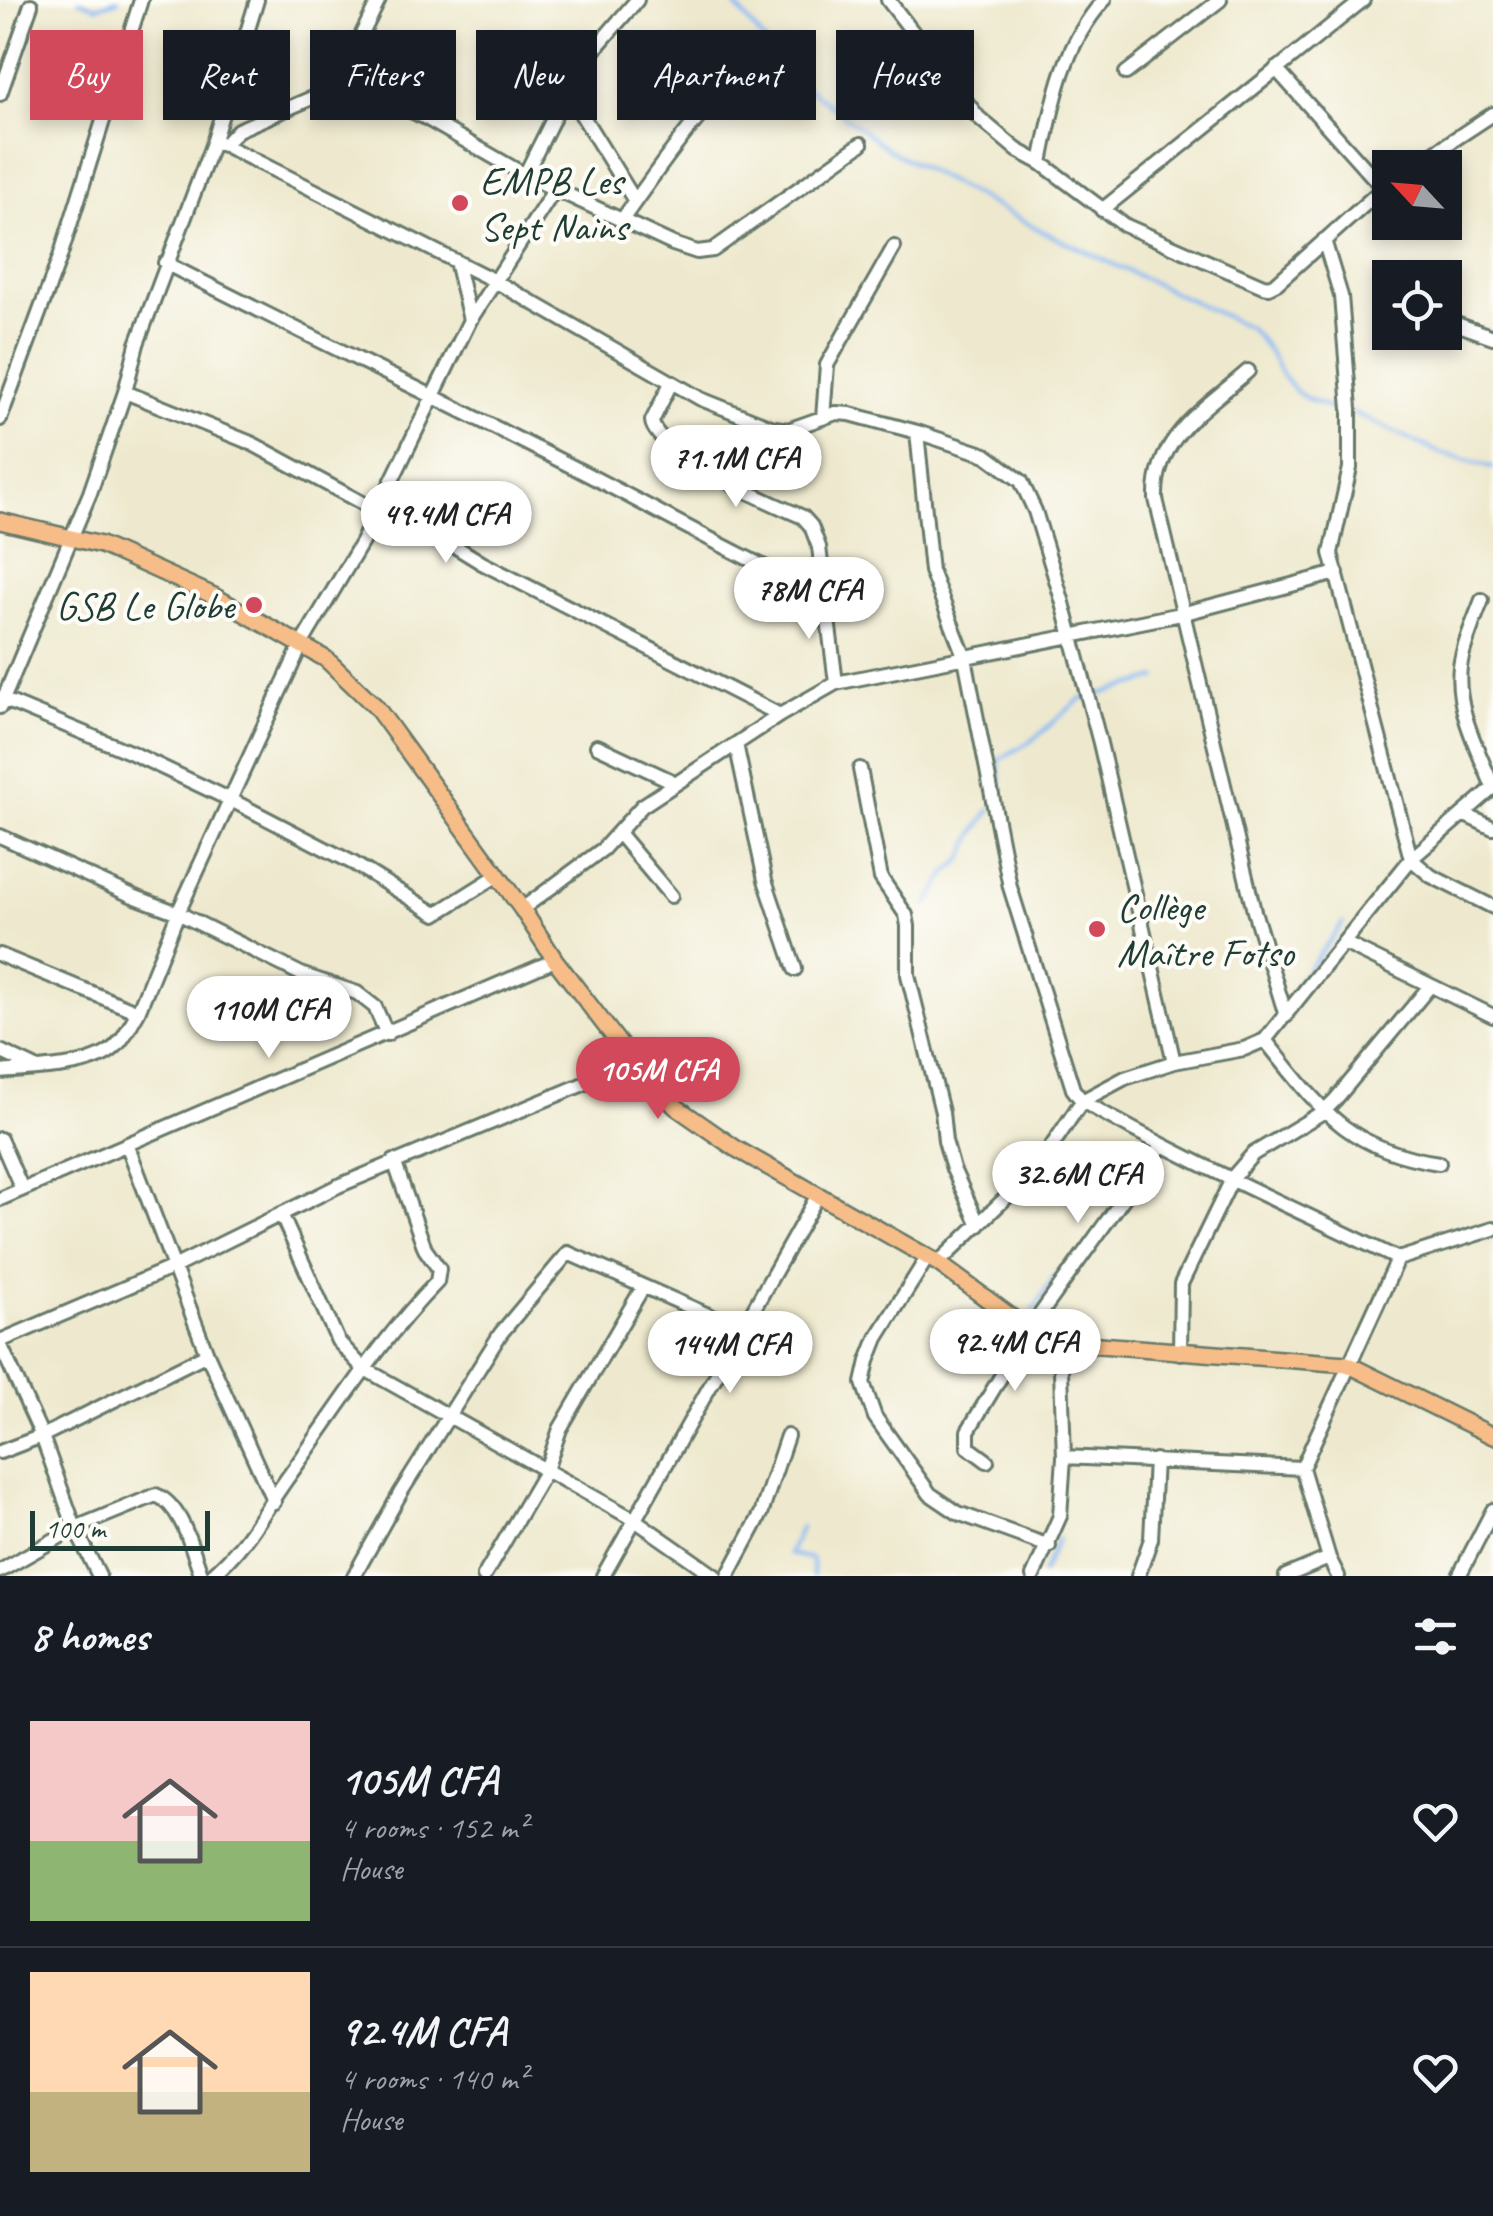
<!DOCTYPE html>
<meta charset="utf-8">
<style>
:root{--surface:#171b24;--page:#20242c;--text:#f1f3f6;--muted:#9ea1a6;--line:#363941;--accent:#d1495b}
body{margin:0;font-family:Caveat,sans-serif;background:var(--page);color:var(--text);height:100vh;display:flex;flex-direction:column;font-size:38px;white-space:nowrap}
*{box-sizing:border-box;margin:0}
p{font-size:32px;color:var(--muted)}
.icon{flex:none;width:55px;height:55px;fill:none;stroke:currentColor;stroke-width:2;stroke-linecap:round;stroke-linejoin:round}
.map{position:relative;height:1576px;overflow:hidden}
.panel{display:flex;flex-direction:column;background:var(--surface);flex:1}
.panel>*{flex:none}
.hud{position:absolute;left:30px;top:30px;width:1435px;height:90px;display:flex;gap:20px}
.needle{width:65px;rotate:296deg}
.buttons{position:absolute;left:1372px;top:150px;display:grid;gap:20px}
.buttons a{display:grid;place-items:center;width:90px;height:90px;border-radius:0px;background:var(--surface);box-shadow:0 5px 15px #0003;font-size:50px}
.scale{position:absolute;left:30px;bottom:25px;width:180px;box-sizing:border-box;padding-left:10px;border:5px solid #1f3d34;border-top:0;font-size:28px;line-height:35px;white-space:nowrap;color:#1f3d34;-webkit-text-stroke:8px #fdfcf7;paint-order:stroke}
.price{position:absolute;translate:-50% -85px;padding:0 22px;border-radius:35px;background:#fff;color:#222;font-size:32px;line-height:65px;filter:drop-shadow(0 2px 5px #0008)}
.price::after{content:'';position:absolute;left:50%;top:60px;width:30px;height:22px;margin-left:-15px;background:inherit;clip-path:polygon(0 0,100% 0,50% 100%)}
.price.active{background:var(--accent);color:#fff}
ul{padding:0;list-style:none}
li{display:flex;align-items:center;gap:30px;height:250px;padding:0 30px}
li+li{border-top:2px solid var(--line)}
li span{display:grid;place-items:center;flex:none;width:280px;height:200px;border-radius:0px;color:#555}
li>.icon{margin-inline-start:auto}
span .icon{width:120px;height:120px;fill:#fffc;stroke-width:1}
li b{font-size:42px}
h2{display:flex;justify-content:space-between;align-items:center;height:120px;padding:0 30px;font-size:42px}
.chip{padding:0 35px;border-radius:0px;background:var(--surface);box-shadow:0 5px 15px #0003;font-size:35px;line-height:90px}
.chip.active{background:var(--accent);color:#fff}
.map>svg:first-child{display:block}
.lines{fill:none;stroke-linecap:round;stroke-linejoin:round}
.stream{stroke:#89baf5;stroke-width:4}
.minor-casing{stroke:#67796a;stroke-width:18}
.major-casing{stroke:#67796a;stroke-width:20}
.minor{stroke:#fff;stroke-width:12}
.major{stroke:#f7bd88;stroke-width:15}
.poi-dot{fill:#d1495b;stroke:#fdfcf7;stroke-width:4}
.labels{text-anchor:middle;stroke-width:8;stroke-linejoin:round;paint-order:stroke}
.poi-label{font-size:40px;fill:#1f3d34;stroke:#fdfcf7;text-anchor:start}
</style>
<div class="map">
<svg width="1493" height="1576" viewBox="0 0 1493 1576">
<rect width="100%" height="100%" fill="#fdfcf7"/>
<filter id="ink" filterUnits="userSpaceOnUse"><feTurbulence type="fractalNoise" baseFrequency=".01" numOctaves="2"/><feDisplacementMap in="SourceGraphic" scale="20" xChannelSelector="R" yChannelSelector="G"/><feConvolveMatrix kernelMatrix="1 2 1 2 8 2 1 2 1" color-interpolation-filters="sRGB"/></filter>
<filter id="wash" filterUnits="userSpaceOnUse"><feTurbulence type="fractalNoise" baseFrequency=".0048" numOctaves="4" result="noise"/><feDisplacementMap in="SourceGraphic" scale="40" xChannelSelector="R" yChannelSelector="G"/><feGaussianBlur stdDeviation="2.25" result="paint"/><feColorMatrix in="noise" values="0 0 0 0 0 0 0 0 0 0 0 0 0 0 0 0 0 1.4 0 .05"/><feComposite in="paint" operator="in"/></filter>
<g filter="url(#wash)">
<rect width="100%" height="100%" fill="#eee9ce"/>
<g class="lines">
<path class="stream" d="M79,0l17,7 22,-7
M731,0l63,78 95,72 159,84 200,93c45,42 20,67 97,84
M1354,413l86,40 53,14
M998,797l3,-7 -2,-30 35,-21 45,-39 78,-22
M928,904l19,-31 16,-14 12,-27 16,-23
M1298,983l45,-60
M1033,1312l21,-35
M217,1392l17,39
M801,1526l-12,28 23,5 1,17
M1042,1574l16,-35"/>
</g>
</g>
<g filter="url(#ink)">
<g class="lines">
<g class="minor-casing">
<path id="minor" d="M888,0l90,117 39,33 24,13 83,62 139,61 6,1 8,-4 113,-101
M1276,69l106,118
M1126,73l94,-73
M335,88l44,-88
M567,91l68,110
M0,94l31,-89
M214,140l281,141 206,118 70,28 17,3 48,-17 14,1 67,18 69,23 35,26 14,30 28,92 37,140 74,319
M224,145l14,-15 97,-42h26l63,29 101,58 148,69 24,8 16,-2 148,-106
M1041,163c12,-60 21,-116 63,-163
M1411,168l82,-54
M525,175l42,-84 32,-47 38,-44
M1102,210l261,-210
M622,220c42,-60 82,-118 139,-165
M1324,240l17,56 9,113v59l-19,85 80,306 20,17 62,31
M456,261l14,59
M165,263c134,68 269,133 402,201 87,44 170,92 258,132
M1445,320l48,17
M1248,371c-42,37 -94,66 -92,128l98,412 32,105
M671,383l-19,38c2,31 121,83 151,96l8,9 8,21 17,136
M125,392l126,51 126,68 45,15 60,37 298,152
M823,418l4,-53 67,-118
M0,419l60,-162 81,-257
M917,432l14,139 34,87 45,229 63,202 9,12c102,59 210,106 316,158
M1482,600c-8,21 -19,45 -22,67 -5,41 18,83 33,120
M0,698l132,55 99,47 122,63 83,51 62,-39
M0,707l90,-214 35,-101 12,-48 77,-204 43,-140
M736,744l29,136 30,89
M597,746l79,37
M860,769l21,109 25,37 2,11v49l34,137 3,29 8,28 26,56
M1463,814l30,14
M619,834l52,62
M0,836l133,60 45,17 125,62 54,18 18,14 12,27
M522,909l81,-60 39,-43 138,-91 56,-32 345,-69 156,-41
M1344,943l149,73
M0,955l138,57 40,-99 124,-270 60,-101 108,-222 85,-131
M1265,1040c55,68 80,109 174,123
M0,1051l34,16
M0,1072c31,-3 85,-3 110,-21 13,-9 20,-26 28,-39
M0,1139l22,50
M127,1144l80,210 67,148
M0,1199l555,-239
M281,1214l57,127 25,27 272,152 80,56
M927,1258l-50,80 -9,23 -5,22 12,34 55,77 28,19 91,33
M938,1263l99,-95 45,-67 43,-23 49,-16 70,-13 21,-9 146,-181 82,-71
M0,1341l176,-75 162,-80 296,-123
M0,1344l42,92 33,92 24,48
M1180,1353l1,-69 52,-107 20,-23 70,-42 12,-12 95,-114
M0,1452l42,-16 165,-82
M1064,1457l238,11 96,-209 95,-30
M987,1461l-19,-14v-16l61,-101 132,-184
M1302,1468l27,90 9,18
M0,1571l75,-43 81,-33c27,11 36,56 46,81
M211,1576c38,-32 52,-65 80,-103 48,-66 89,-133 146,-191l2,-13 -14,-20 -31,-88
M354,1576l47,-84 100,-159 67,-80 174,77
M484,1576l62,-106 14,-41 83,-142
M603,1576l215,-381
M728,1576l33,-62 26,-78
M1033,1576l27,-60 4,-59 -4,-115
M1138,1576l13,-37 4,-79
M1286,1576l43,-18
M1459,1576l34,-66"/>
</g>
<g class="major-casing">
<path id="major" d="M0,521l101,24 111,50 114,64 50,48 146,202 33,51 79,103 42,44 59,41 203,115 91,67 31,12 287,22 146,72"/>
</g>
<use href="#minor" class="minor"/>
<use href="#major" class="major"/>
</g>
</g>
<g class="poi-dot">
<circle cx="460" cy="203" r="10"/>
<circle cx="254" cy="605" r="10"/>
<circle cx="1097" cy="929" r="10"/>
</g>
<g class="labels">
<g class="poi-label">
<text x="480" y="194">EMPB Les<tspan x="480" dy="46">Sept Nains</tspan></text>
<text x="234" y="619" text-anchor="end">GSB Le Globe</text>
<text x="1117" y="920">Collège<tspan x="1117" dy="46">Maître Fotso</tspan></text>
</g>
</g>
</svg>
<div class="buttons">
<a><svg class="needle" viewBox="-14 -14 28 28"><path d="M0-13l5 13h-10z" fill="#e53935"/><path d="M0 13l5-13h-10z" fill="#9ea1a6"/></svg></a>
<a><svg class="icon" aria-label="locate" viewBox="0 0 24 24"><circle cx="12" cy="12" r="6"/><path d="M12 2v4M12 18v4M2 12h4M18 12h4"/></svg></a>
</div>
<div class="scale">100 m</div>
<b class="price" style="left:736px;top:510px">71.1M CFA</b>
<b class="price" style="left:446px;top:566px">49.4M CFA</b>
<b class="price" style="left:809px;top:642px">78M CFA</b>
<b class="price" style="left:269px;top:1061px">110M CFA</b>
<b class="price active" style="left:658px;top:1122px">105M CFA</b>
<b class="price" style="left:1078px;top:1226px">32.6M CFA</b>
<b class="price" style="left:1015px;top:1394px">92.4M CFA</b>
<b class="price" style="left:730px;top:1396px">144M CFA</b>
<div class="hud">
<a class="chip active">Buy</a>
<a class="chip">Rent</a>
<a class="chip">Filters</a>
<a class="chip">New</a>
<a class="chip">Apartment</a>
<a class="chip">House</a>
</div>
</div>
<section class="panel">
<h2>8 homes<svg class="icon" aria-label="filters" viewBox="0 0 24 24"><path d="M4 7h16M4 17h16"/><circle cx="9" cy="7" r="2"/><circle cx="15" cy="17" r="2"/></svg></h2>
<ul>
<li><span style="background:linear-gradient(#f6c9c9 60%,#8fb573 0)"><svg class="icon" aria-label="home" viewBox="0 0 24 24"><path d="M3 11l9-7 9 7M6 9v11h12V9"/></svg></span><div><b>105M CFA</b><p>4 rooms · 152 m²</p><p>House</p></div><svg class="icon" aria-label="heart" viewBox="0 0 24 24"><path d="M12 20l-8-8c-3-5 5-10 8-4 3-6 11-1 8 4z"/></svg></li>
<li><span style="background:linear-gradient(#ffd9b3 60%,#c2b280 0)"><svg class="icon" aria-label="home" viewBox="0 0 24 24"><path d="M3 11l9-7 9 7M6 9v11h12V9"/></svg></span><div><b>92.4M CFA</b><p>4 rooms · 140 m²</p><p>House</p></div><svg class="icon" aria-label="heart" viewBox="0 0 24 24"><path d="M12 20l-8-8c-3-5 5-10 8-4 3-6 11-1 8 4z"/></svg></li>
</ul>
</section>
